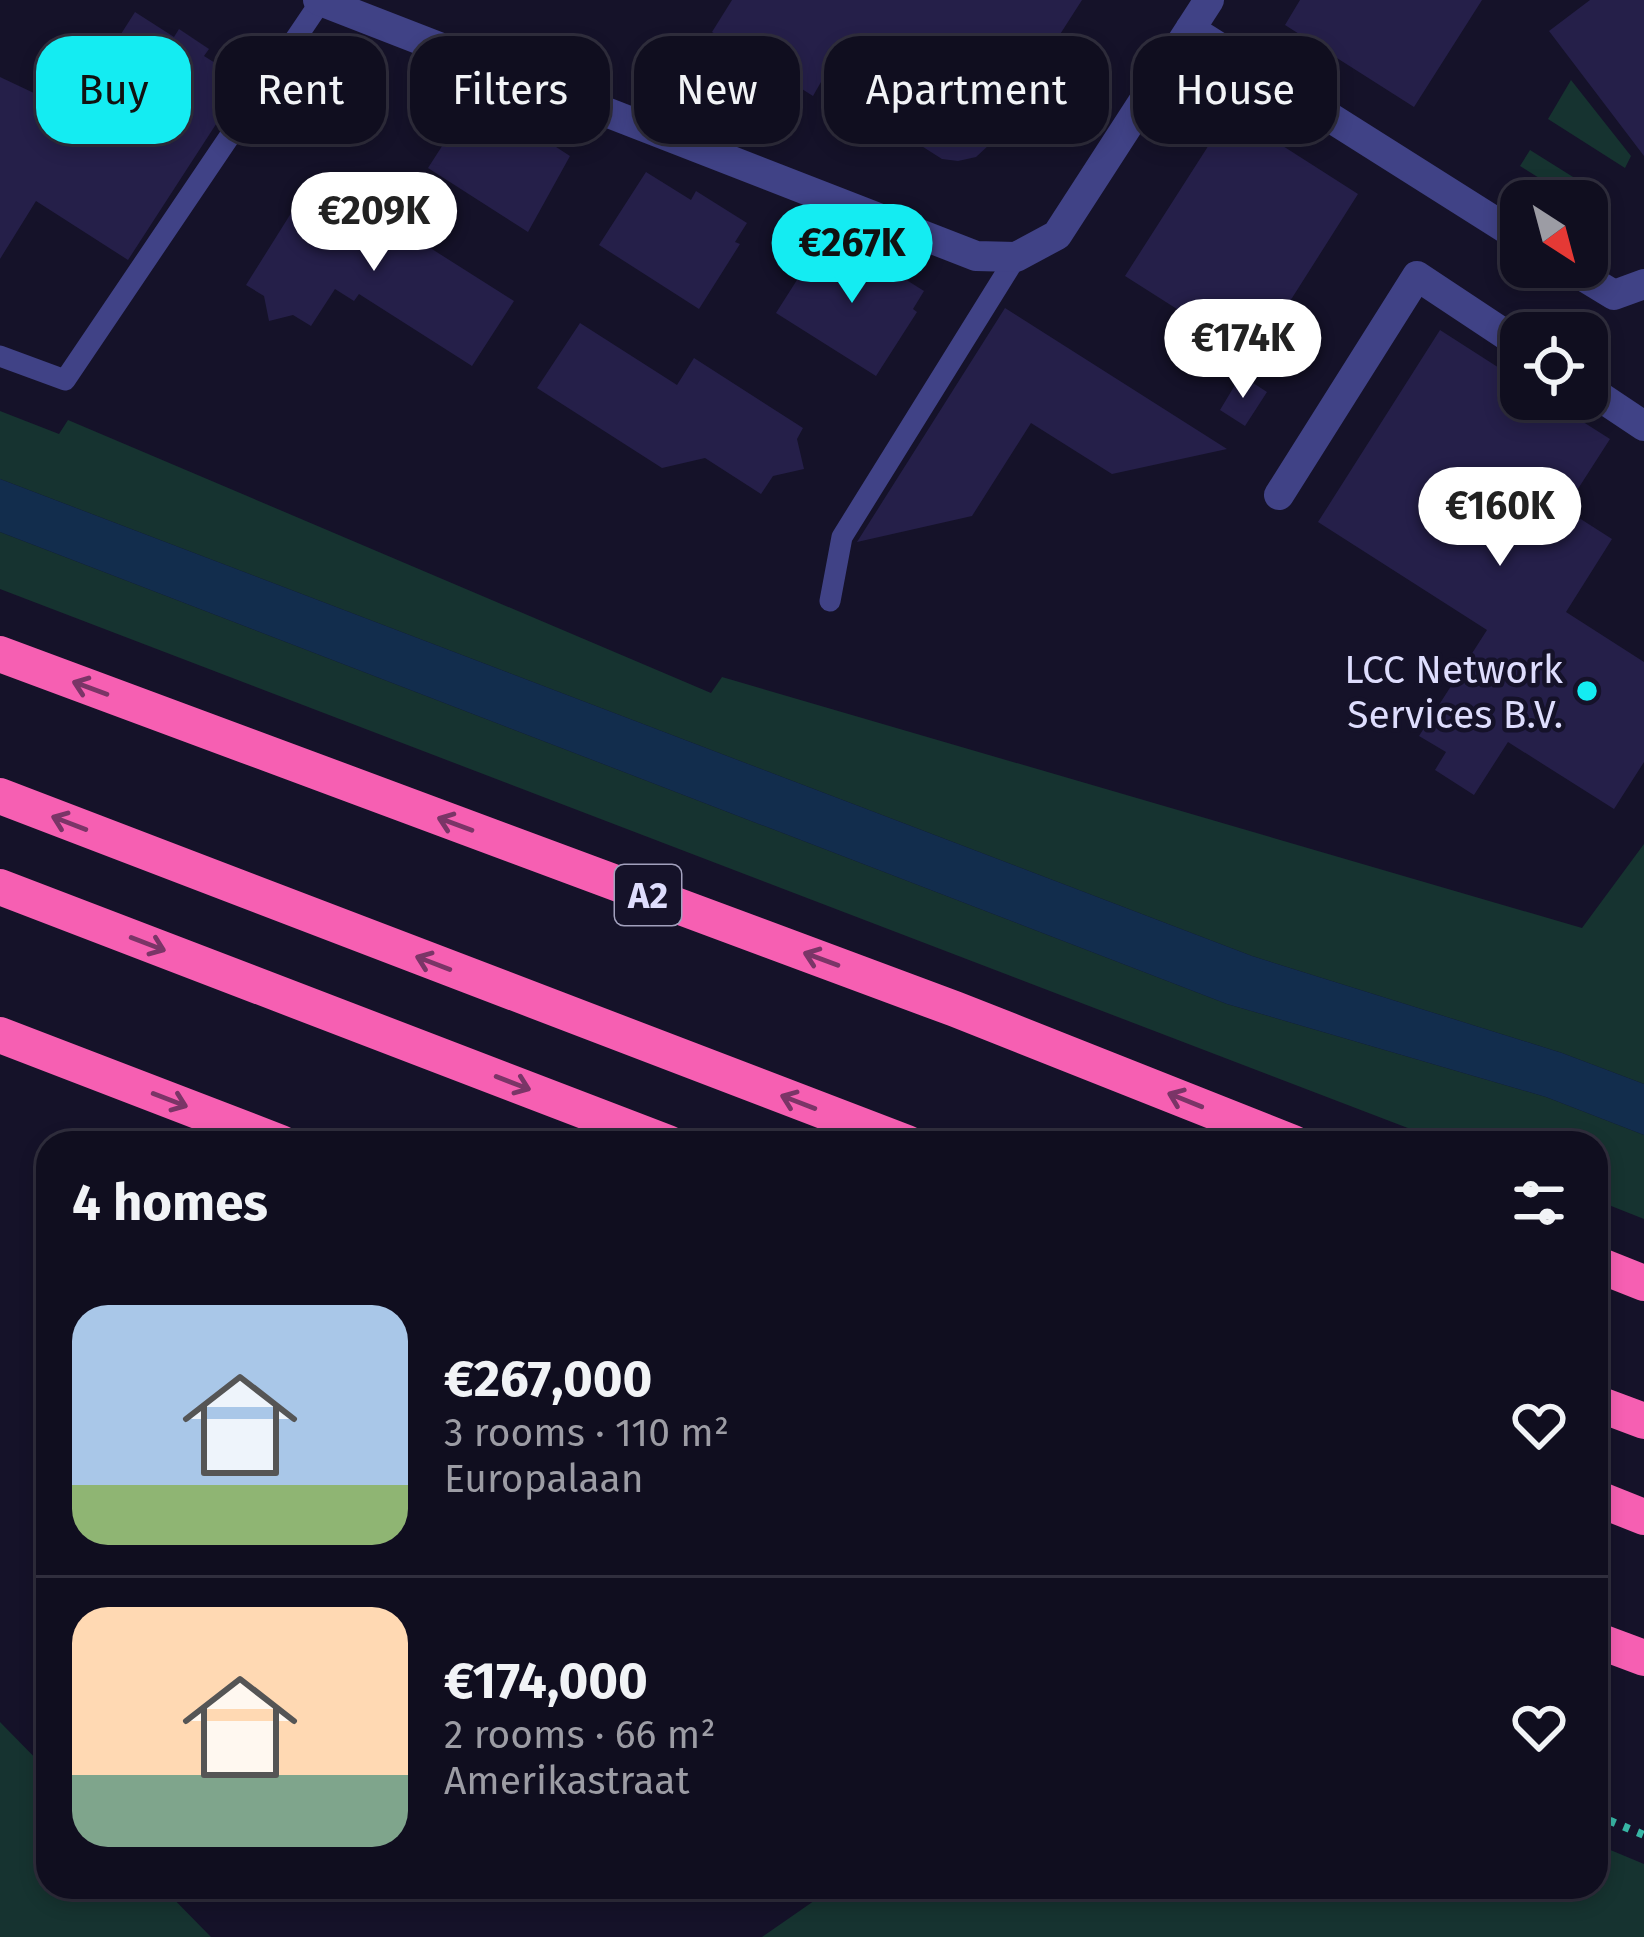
<!DOCTYPE html>
<meta charset="utf-8">
<style>
:root{--surface:#100e1f;--page:#1e1c2c;--text:#f1f3f6;--muted:#9c9ca4;--line:#302e3d;--accent:#14ecf2}
body{margin:0;font-family:"Fira Sans",sans-serif;background:var(--page);color:var(--text);height:100vh;display:flex;flex-direction:column;font-size:45px;white-space:nowrap}
*{box-sizing:border-box;margin:0}
p{font-size:39px;color:var(--muted)}
.icon{flex:none;width:66px;height:66px;fill:none;stroke:currentColor;stroke-width:2;stroke-linecap:round;stroke-linejoin:round}
.map{position:relative;flex:1;overflow:hidden}
.panel{position:absolute;left:36px;top:1131px;width:1572px;height:768px;display:flex;flex-direction:column;background:var(--surface);border-radius:36px;box-shadow:0 6px 18px #0003,0 0 0 3px var(--line)}
.panel>*{flex:none}
.banner{position:absolute;left:36px;top:36px;width:1572px;height:108px;display:flex;gap:24px}
.needle{width:78px;rotate:144deg}
.tools{position:absolute;left:1500px;top:180px;display:grid;gap:24px}
.tools a{display:grid;place-items:center;width:108px;height:108px;border-radius:24px;background:var(--surface);box-shadow:0 6px 18px #0003,0 0 0 3px var(--line);font-size:60px}
.price{position:absolute;translate:-50% -102px;padding:0 27px;border-radius:42px;background:#fff;color:#222;font-size:39px;line-height:78px;filter:drop-shadow(0 3px 6px #0008)}
.price::after{content:'';position:absolute;left:50%;top:72px;width:36px;height:27px;margin-left:-18px;background:inherit;clip-path:polygon(0 0,100% 0,50% 100%)}
.price.on{background:var(--accent);color:#111}
ul{padding:0;list-style:none}
li{display:flex;align-items:center;gap:36px;height:300px;padding:0 36px}
li+li{border-top:3px solid var(--line)}
li span{display:grid;place-items:center;flex:none;width:336px;height:240px;border-radius:36px;color:#555}
li>.icon{margin-inline-start:auto}
span .icon{width:144px;height:144px;fill:#fffc;stroke-width:1}
li b{font-size:51px}
h2{display:flex;justify-content:space-between;align-items:center;height:144px;padding:0 36px;font-size:51px}
.chip{padding:0 42px;border-radius:36px;background:var(--surface);box-shadow:0 6px 18px #0003,0 0 0 3px var(--line);font-size:42px;line-height:108px}
.chip.on{background:var(--accent);color:#111}
.map>svg:first-child{display:block}
.green{fill:#163330}
.water{fill:#122d4d}
.building{fill:#251f49}
.lines{fill:none;stroke-linecap:round;stroke-linejoin:round}
.path{stroke:#38b6a5;stroke-width:8;stroke-dasharray:6 9;stroke-linecap:butt}
.service{stroke:#404286;stroke-width:21}
.minor{stroke:#404286;stroke-width:30}
.motorway{stroke:#f65fb2;stroke-width:36}
.oneway{stroke:#7a3567}
.poi-dot{fill:#14ecf2;stroke:#151229;stroke-width:4.5}
.labels{text-anchor:middle;stroke-width:9;stroke-linejoin:round;paint-order:stroke}
.shield{fill:#151229;stroke:#a2a0bd;stroke-width:3}
.shield-label{font-size:36px;font-weight:bold;fill:#deddfd}
.poi-label{font-size:39px;fill:#deddfd;stroke:#151229;text-anchor:end}
</style>
<div class="map">
<svg width="1644" height="1937" viewBox="0 0 1644 1937">
<rect width="100%" height="100%" fill="#151229"/>
<path class="green" d="M1571,80l60,76 -6,12 -77,-49z
M1530,150l75,47 -10,16 -8,-12h-11l-56,-35z
M0,411l59,23 9,-14 643,273 11,-16 860,251 62,-84v240l-82,-31 -310,-97 -1252,-477z
M0,532l1227,472 319,93 98,38v84l-48,-19v-57h-149l-1447,-554z
M0,1722l48,49v116h114l49,50h-211z
M1596,1844l48,20v73h-882l72,-50h762z"/>
<path class="water" d="M0,479l1252,477 310,97 82,31v51l-98,-38 -319,-93 -1227,-472z"/>
<path class="building" d="M732,0h350l-93,145 -13,12 -18,4 -16,-2 -121,-77 -8,14 -101,-64z
M1300,0h182l-68,107 -129,-82z
M1590,0h54v156l-95,-125z
M135,12l39,25 5,-8 30,20 -5,7 40,25 -116,179 -92,-59 -36,58v-182l72,34z
M469,104l45,28 5,-9 51,33 -42,76 -100,-64z
M1230,112l128,82 -104,164 -129,-82z
M646,172l45,28 5,-9 51,32 -12,19 5,2 -41,65 -100,-64z
M315,175l199,126 -42,65 -113,-72 -5,7 -19,-12 -24,37 -18,-11 -24,6 -5,-25 -18,-11z
M823,239l44,29 6,-9 51,32 -11,18 4,3 -41,64 -100,-63z
M1005,308l222,141 -115,25 -81,-51 -59,93 -115,26z
M580,323l97,62 17,-27 109,70 -6,11 7,30 -31,7 -12,18 -56,-36 -43,10 -125,-80z
M1440,330l81,52v17h26l63,40 -45,70 47,30 -46,73 78,50v100l-30,47 -106,-67 -34,53 -39,-25 11,-18 -27,-16 68,-106 -169,-108z
M1241,375l26,17 -22,34 -25,-16z"/>
<g class="lines">
<path class="path" d="M1596,1815l48,20"/>
<path class="service" d="M0,356l65,24 256,-379
M830,601l12,-64 174,-280"/>
<path class="minor" d="M318,0l658,256 40,1 41,-22 152,-235
M1190,29l331,209
M1568,267l46,28 30,-11
M1587,388l57,38
M1279,495l138,-219 104,69"/>
<path class="motorway" d="M0,654l955,355 338,134
M0,796l907,347
M0,887l668,256
M0,1035l281,108
M1596,1264l48,19
M1596,1403l48,18
M1596,1498l48,19
M1596,1640l48,18"/>
</g>
<defs><path id="oneway-shaft" d="M-6 0H5M1.5-3L5.5 0L1.5 3" fill="none" stroke-width="1.6" stroke-linecap="round" stroke-linejoin="round" transform="scale(3)"/></defs>
<g class="oneway">
<use href="#oneway-shaft" transform="translate(90 688) rotate(-160)"/>
<use href="#oneway-shaft" transform="translate(69 823) rotate(-159)"/>
<use href="#oneway-shaft" transform="translate(455 824) rotate(-160)"/>
<use href="#oneway-shaft" transform="translate(148 944) rotate(21)"/>
<use href="#oneway-shaft" transform="translate(821 959) rotate(-160)"/>
<use href="#oneway-shaft" transform="translate(433 963) rotate(-159)"/>
<use href="#oneway-shaft" transform="translate(513 1083) rotate(21)"/>
<use href="#oneway-shaft" transform="translate(170 1100) rotate(21)"/>
<use href="#oneway-shaft" transform="translate(1185 1100) rotate(-158)"/>
<use href="#oneway-shaft" transform="translate(798 1102) rotate(-159)"/>
</g>
<circle class="poi-dot" cx="1587" cy="691" r="12"/>
<g class="labels">
<rect class="shield" x="615" y="865" width="66" height="60" rx="9"/>
<g class="shield-label">
<text x="648" y="908">A2</text>
</g>
<g class="poi-label">
<text x="1563" y="683">LCC Network<tspan x="1563" dy="45">Services B.V.</tspan></text>
</g>
</g>
</svg>
<div class="tools">
<a><svg class="needle" viewBox="-14 -14 28 28"><path d="M0-13l5 13h-10z" fill="#e53935"/><path d="M0 13l5-13h-10z" fill="#9c9ca4"/></svg></a>
<a><svg class="icon" aria-label="locate" viewBox="0 0 24 24"><circle cx="12" cy="12" r="6"/><path d="M12 2v4M12 18v4M2 12h4M18 12h4"/></svg></a>
</div>
<b class="price" style="left:374px;top:274px">€209K</b>
<b class="price on" style="left:852px;top:306px">€267K</b>
<b class="price" style="left:1243px;top:401px">€174K</b>
<b class="price" style="left:1500px;top:569px">€160K</b>
<div class="banner">
<a class="chip on">Buy</a>
<a class="chip">Rent</a>
<a class="chip">Filters</a>
<a class="chip">New</a>
<a class="chip">Apartment</a>
<a class="chip">House</a>
</div>
<section class="panel">
<h2>4 homes<svg class="icon" aria-label="filters" viewBox="0 0 24 24"><path d="M4 7h16M4 17h16"/><circle cx="9" cy="7" r="2"/><circle cx="15" cy="17" r="2"/></svg></h2>
<ul>
<li><span style="background:linear-gradient(#a9c7e8 75%,#8fb573 0)"><svg class="icon" aria-label="home" viewBox="0 0 24 24"><path d="M3 11l9-7 9 7M6 9v11h12V9"/></svg></span><div><b>€267,000</b><p>3 rooms · 110 m²</p><p>Europalaan</p></div><svg class="icon" aria-label="heart" viewBox="0 0 24 24"><path d="M12 20l-8-8c-3-5 5-10 8-4 3-6 11-1 8 4z"/></svg></li>
<li><span style="background:linear-gradient(#ffd9b3 70%,#7fa58c 0)"><svg class="icon" aria-label="home" viewBox="0 0 24 24"><path d="M3 11l9-7 9 7M6 9v11h12V9"/></svg></span><div><b>€174,000</b><p>2 rooms · 66 m²</p><p>Amerikastraat</p></div><svg class="icon" aria-label="heart" viewBox="0 0 24 24"><path d="M12 20l-8-8c-3-5 5-10 8-4 3-6 11-1 8 4z"/></svg></li>
</ul>
</section>
</div>
